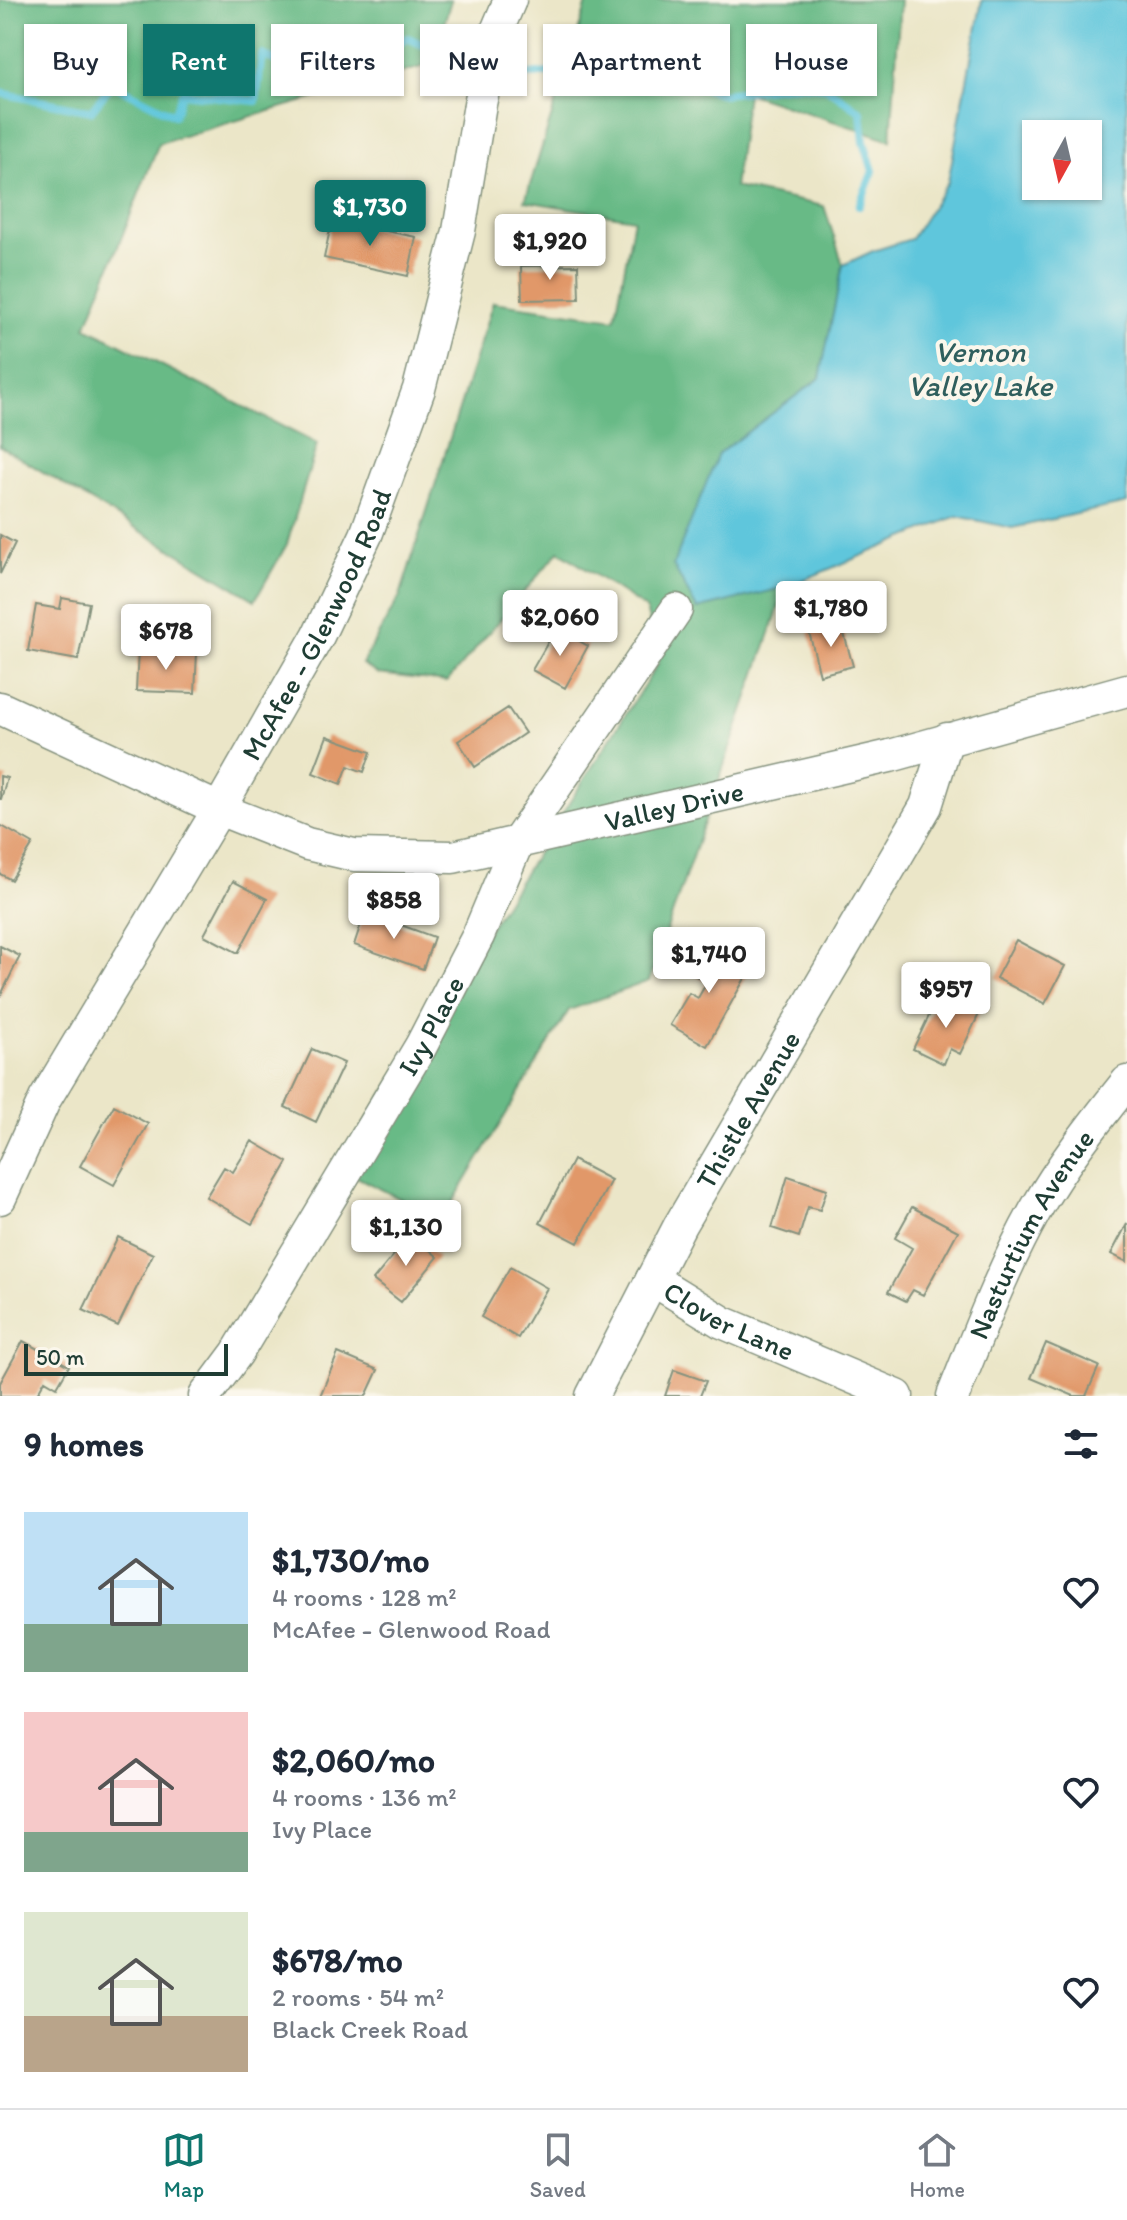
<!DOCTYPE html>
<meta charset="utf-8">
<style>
:root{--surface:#fff;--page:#f2f2f3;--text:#1f2937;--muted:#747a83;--line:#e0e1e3;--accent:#0f766e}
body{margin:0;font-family:Itim,sans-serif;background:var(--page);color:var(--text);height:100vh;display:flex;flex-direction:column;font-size:30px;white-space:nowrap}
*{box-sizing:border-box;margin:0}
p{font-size:26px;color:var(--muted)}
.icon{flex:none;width:44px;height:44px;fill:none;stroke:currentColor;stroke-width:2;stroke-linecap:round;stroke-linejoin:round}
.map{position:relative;height:1396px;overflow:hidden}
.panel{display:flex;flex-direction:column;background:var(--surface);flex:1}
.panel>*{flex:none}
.guide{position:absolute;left:24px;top:24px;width:1080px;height:72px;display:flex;gap:16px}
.needle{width:52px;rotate:188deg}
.buttons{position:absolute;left:1022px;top:120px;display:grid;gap:16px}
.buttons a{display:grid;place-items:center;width:80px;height:80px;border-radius:0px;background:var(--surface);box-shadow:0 2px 6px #0004;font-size:40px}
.scale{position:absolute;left:24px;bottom:20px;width:204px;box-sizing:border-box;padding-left:8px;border:4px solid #1f3d34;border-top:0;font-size:22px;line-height:28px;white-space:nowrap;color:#1f3d34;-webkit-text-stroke:6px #fbf7ec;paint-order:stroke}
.price{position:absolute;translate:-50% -68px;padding:0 18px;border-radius:8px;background:#fff;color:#222;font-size:26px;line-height:52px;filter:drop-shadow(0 2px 4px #0008)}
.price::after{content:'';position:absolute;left:50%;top:48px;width:24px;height:18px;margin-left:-12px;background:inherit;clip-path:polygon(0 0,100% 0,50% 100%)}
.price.current{background:var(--accent);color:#fff}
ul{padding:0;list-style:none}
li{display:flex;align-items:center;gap:24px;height:200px;padding:0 24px}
li span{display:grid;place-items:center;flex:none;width:224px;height:160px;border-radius:0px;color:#555}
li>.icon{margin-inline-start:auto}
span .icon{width:96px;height:96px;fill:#fffc;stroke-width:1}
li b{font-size:34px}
h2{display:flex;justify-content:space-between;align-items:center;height:96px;padding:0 24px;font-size:34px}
.tag{padding:0 28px;border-radius:0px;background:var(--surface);box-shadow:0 2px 6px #0004;font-size:28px;line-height:72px}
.tag.current{background:var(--accent);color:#fff}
.tab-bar{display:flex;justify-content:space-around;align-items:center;height:112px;border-top:2px solid var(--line);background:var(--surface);font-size:22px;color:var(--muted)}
.tab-bar a{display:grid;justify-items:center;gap:4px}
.tab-bar .current{color:var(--accent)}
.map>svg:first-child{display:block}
.forest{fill:#68ba86;stroke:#447c5d;stroke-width:2}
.water{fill:#5fc6dc;stroke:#3f8288;stroke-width:2;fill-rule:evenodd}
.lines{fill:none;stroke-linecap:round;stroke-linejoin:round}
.stream{stroke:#5fc6dc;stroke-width:8}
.building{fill:#e19869}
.minor-casing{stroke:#85927e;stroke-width:35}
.minor{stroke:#fff;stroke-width:32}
.labels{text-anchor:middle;stroke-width:8;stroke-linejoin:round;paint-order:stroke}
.street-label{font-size:28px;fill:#1f3d34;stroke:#fbf7ec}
.water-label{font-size:30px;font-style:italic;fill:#2f5f5e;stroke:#fbf7ec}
</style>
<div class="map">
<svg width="1127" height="1396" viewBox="0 0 1127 1396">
<rect width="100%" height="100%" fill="#fbf7ec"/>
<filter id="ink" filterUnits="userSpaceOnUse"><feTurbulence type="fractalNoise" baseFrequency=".0125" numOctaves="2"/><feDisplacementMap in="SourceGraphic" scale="16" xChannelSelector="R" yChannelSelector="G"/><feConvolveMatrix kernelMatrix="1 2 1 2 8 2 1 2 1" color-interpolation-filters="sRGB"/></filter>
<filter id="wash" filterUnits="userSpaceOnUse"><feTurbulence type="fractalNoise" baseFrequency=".006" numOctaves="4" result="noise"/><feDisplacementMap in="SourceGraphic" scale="32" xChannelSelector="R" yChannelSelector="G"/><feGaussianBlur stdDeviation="1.8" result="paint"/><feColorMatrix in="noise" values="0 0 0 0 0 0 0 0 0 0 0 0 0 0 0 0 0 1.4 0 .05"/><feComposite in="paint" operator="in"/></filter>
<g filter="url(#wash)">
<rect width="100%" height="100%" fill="#ebe6c8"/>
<path class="forest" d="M0,0h451l-19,64 -273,79 -73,184 231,117 -30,100 -32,56 -255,-154z
M588,0h312l-9,140 -144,-47 -13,94 90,19 19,59 -23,113 -102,76 -21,155 89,-22 -137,394 -80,29 -127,210 -105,-53 322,-505 -13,-53 -87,-58 -112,131 -69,-8 -16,-10 38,-68 93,-294 122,17 19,-100 -109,-18z"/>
<path class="water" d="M982,0h145v503l-115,25 -55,-12 -171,71 -89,22 -24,-44 45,-111 102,-76 23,-113 30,-14 38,-12 37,-57zM1036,134h52v52h-52z"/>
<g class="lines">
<path class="stream" d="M529,75l93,-10 101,29 75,-9 28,2 35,25 3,30 9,29 -14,35
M0,93l91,18 21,-27 62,31 8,-22 74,8 6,-46 69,28 77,-45 28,13 30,7"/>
</g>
<g id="blocks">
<path class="building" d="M332,220l84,17 -8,39 -84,-18z
M578,265l1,34 -57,1 -1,-34z
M0,535l15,8 -15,31z
M62,598l27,5 -11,57 -50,-9 8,-46 24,4z
M841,623l12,43 -33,9 -11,-43z
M556,628l32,18 -23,42 -33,-18z
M138,650l59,2 -2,41 -59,-2z
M508,708l17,25 -50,34 -17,-26z
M327,736l44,16 -7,20 -16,-6 -7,18 -28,-11z
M0,776l7,2 -6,21h-1z
M0,825l33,19 -22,36 -11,-6z
M233,881l34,18 -29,54 -34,-18z
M365,912l69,25 -11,32 -69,-24z
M1016,940l49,26 -20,38 -49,-26z
M702,944l47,27 -42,75 -37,-21 19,-32 9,5 9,-16 -20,-11z
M0,946l20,10 -20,41z
M939,995l40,19 -19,40 -10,-5 -6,15 -31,-15z
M312,1049l32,14 -28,59 -31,-15z
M114,1105l34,19 -34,61 -34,-19z
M252,1141l36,21 -36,62 -46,-27 18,-30 9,5z
M573,1160l38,20 -33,63 -38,-20z
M788,1176l39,13 -7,21 -12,-3 -9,30 -27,-9z
M912,1207l46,24 -35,64 -10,-5 -7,11 -18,-9 24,-44 -17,-10z
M1127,1224v38l-16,-8z
M411,1234l27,23 -37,45 -28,-22z
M118,1237l35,17 -35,72 -35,-16z
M510,1267l37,21 -29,50 -37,-21z
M23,1341l46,25 -12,21 -12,-7 -9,16h-36v-13z
M1046,1343l53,23 -13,30h-12l-43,-18z
M338,1353l40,17 -12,26h-46z
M674,1370l32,11 -6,15h-35z"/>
</g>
</g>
<g filter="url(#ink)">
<use href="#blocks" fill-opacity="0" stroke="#85927e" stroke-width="2"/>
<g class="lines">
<g class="minor-casing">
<g id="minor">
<path id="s1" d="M0,708l219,101 88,35 47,11 99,2 437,-101 237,-66"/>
<path id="s2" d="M0,1198l45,-99 174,-290 99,-173 48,-101 53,-146 40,-158 21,-127 16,-71 14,-33"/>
<path id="s3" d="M652,1279l70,43 175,74"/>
<path id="s4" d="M205,1396l32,-43 184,-307 57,-110 39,-93 159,-233"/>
<path id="s5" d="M592,1396l88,-171 246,-419 21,-67"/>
<path id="s6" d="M953,1396c25,-62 49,-126 82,-185 26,-46 59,-88 92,-129"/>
</g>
</g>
<use href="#minor" class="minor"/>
</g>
</g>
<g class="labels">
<g class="street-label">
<text dy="10" stroke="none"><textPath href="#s2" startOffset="656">McAfee - Glenwood Road</textPath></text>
<text dy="10" stroke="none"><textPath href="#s1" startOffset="710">Valley Drive</textPath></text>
<text dy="10" stroke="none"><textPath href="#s4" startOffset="434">Ivy Place</textPath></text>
<text dy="10" stroke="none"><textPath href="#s5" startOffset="326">Thistle Avenue</textPath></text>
<text dy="10" stroke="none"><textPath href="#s6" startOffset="180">Nasturtium Avenue</textPath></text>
<text dy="10" stroke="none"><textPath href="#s3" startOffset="88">Clover Lane</textPath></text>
</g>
<g class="water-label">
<text x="980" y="362">Vernon<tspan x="980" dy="34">Valley Lake</tspan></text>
</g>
</g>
</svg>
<div class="buttons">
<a><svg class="needle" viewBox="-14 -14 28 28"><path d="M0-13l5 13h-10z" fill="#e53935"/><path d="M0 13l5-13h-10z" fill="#747a83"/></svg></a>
</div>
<div class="scale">50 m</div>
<b class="price current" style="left:370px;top:248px">$1,730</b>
<b class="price" style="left:550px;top:282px">$1,920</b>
<b class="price" style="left:831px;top:649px">$1,780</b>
<b class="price" style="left:560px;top:658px">$2,060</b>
<b class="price" style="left:166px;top:672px">$678</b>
<b class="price" style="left:394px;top:941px">$858</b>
<b class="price" style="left:709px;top:995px">$1,740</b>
<b class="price" style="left:946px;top:1030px">$957</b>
<b class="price" style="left:406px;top:1268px">$1,130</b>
<div class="guide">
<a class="tag">Buy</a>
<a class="tag current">Rent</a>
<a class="tag">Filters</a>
<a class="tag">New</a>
<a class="tag">Apartment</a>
<a class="tag">House</a>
</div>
</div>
<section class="panel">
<h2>9 homes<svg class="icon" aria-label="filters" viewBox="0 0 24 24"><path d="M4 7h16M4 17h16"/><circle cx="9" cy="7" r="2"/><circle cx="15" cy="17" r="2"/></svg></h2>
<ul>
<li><span style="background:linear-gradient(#bfe0f5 70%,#7fa58c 0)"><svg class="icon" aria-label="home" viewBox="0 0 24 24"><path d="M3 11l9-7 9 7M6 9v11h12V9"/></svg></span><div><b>$1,730/mo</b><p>4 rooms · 128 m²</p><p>McAfee - Glenwood Road</p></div><svg class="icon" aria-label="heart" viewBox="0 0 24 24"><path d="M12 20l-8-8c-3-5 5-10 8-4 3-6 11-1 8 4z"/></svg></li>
<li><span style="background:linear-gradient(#f6c9c9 75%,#7fa58c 0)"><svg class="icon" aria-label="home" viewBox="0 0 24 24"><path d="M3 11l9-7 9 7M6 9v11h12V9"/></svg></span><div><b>$2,060/mo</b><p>4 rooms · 136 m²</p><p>Ivy Place</p></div><svg class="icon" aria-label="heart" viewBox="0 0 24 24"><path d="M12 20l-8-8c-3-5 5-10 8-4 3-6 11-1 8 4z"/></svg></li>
<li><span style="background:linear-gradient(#dfe7d0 65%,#b9a48a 0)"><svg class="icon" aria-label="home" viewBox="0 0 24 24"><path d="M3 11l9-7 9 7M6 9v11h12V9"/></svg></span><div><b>$678/mo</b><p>2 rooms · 54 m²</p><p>Black Creek Road</p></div><svg class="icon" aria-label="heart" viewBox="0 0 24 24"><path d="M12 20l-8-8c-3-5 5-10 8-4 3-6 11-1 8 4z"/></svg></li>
</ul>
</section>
<nav class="tab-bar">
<a class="current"><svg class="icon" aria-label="map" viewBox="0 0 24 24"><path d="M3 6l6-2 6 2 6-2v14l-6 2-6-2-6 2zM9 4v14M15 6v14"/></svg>Map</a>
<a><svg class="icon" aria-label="saved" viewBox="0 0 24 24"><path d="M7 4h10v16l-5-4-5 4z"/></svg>Saved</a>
<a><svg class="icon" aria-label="home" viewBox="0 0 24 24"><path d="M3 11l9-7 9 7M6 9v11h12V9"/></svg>Home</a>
</nav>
